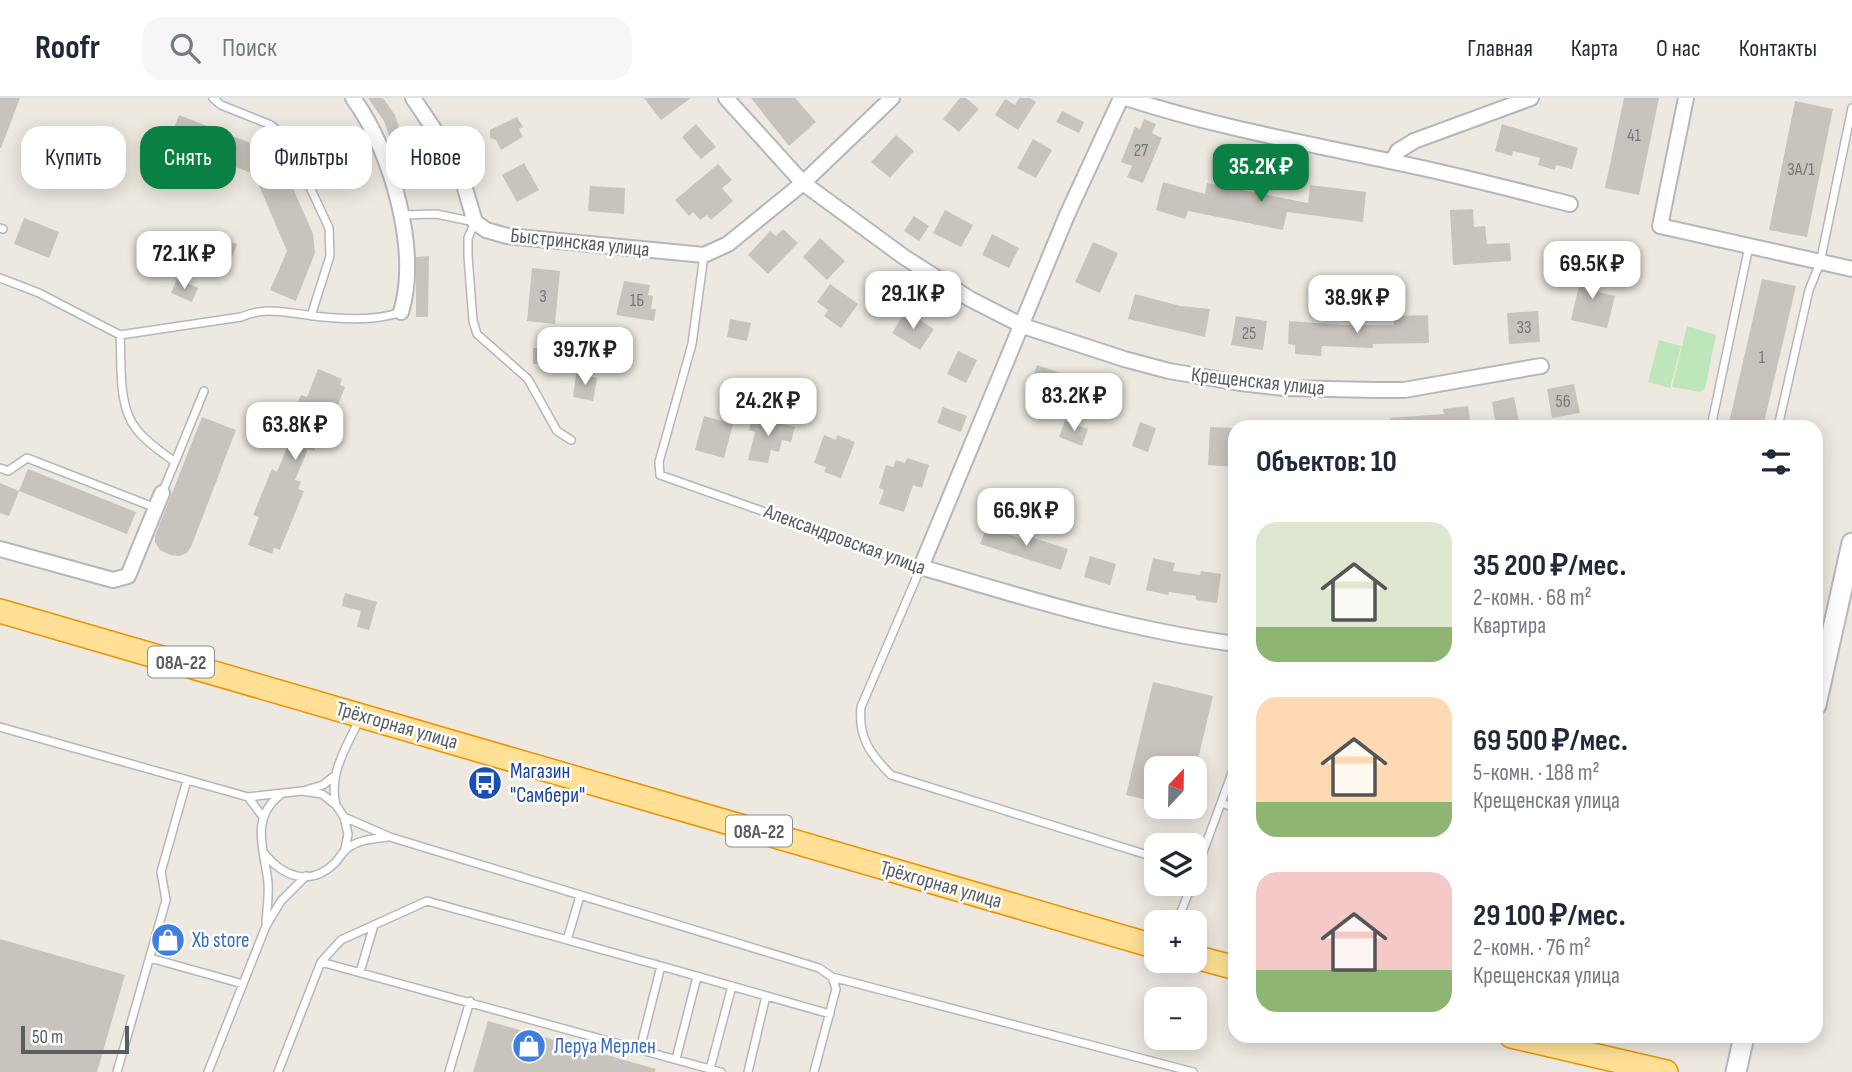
<!DOCTYPE html>
<html lang="ru">
<meta charset="utf-8">
<style>
:root{--surface:#fff;--page:#f6f6f7;--text:#1f2937;--muted:#747a83;--line:#e0e1e3;--accent:#0b8043}
body{margin:0;font-family:"Sofia Sans Condensed",sans-serif;background:var(--page);color:var(--text);height:100vh;display:flex;flex-direction:column;font-size:26px;white-space:nowrap}
*{box-sizing:border-box;margin:0}
p{font-size:23px;color:var(--muted)}
.icon{flex:none;width:38px;height:38px;fill:none;stroke:currentColor;stroke-width:2;stroke-linecap:round;stroke-linejoin:round}
.map{position:relative;flex:1;overflow:hidden}
.sheet{position:absolute;left:1228px;top:322px;width:595px;height:623px;display:flex;flex-direction:column;background:var(--surface);border-radius:21px;box-shadow:0 4px 18px #0003}
.sheet>*{flex:none}
.top-card{position:absolute;left:21px;top:28px;width:665px;height:63px;display:flex;gap:14px}
.needle{width:46px;rotate:22deg}
.buttons{position:absolute;left:1144px;top:658px;display:grid;gap:14px}
.buttons a{display:grid;place-items:center;width:63px;height:63px;border-radius:14px;background:var(--surface);box-shadow:0 4px 18px #0003;font-size:35px}
.scale{position:absolute;left:21px;bottom:18px;width:108px;box-sizing:border-box;padding-left:7px;border:4px solid #595e62;border-top:0;font-size:19px;line-height:24px;white-space:nowrap;color:#595e62;-webkit-text-stroke:5px #fff;paint-order:stroke}
.price{position:absolute;translate:-50% -60px;padding:0 16px;border-radius:14px;background:#fff;color:#222;font-size:23px;line-height:46px;filter:drop-shadow(0 2px 4px #0008)}
.price::after{content:'';position:absolute;left:50%;top:42px;width:21px;height:16px;margin-left:-10px;background:inherit;clip-path:polygon(0 0,100% 0,50% 100%)}
.price.on{background:var(--accent);color:#fff}
ul{padding:0;list-style:none}
li{display:flex;align-items:center;gap:21px;height:175px;padding:0 28px}
li span{display:grid;place-items:center;flex:none;width:196px;height:140px;border-radius:21px;color:#555}
li>.icon{margin-inline-start:auto}
span .icon{width:84px;height:84px;fill:#fffc;stroke-width:1}
li b{font-size:30px}
h2{display:flex;justify-content:space-between;align-items:center;height:84px;padding:0 28px;font-size:30px}
.tag{padding:0 24px;border-radius:21px;background:var(--surface);box-shadow:0 4px 18px #0003;font-size:24px;line-height:63px}
.tag.on{background:var(--accent);color:#fff}
header{display:flex;align-items:center;gap:42px;box-sizing:border-box;height:98px;padding:0 35px;background:var(--surface);border-bottom:2px solid var(--line)}
header strong{font-size:33px}
nav{display:flex;gap:38px;margin-inline-start:auto;font-size:24px}
.search{width:490px;height:63px;background:var(--page);display:flex;align-items:center;gap:18px;box-sizing:border-box;padding:0 24px;border-radius:21px;color:var(--muted);font-size:26px}
.map>svg:first-child{display:block}
.green{fill:#bde7ba}
.building{fill:#c8c4bd}
.lines{fill:none;stroke-linecap:round;stroke-linejoin:round}
.service-casing{stroke:#b3b7bc;stroke-width:10}
.minor-casing{stroke:#b3b7bc;stroke-width:18}
.secondary-casing{stroke:#b4b9be;stroke-width:23}
.trunk-casing{stroke:#ed9100;stroke-width:26}
.service{stroke:#fff;stroke-width:7}
.minor{stroke:#fff;stroke-width:14}
.secondary{stroke:#fff;stroke-width:19}
.trunk{stroke:#ffe094;stroke-width:23}
.labels{text-anchor:middle;stroke-width:5;stroke-linejoin:round;paint-order:stroke}
.number-label{font-size:18px;fill:#757879}
.shield{fill:#fff;stroke:#8b8e91;stroke-width:2}
.shield-label{font-size:19px;font-weight:bold;fill:#595e62}
.street-label{font-size:21px;fill:#595e62;stroke:#fff}
.transit-label{font-size:21px;fill:#164399;stroke:#fff;text-anchor:start}
.shop-label{font-size:21px;fill:#366cbe;stroke:#fff;text-anchor:start}
</style>
<header>
<strong>Roofr</strong>
<div class="search"><svg class="icon" aria-label="search" viewBox="0 0 24 24"><circle cx="10" cy="10" r="6"/><path d="M15 15l6 6"/></svg>Поиск</div>
<nav><a>Главная</a><a>Карта</a><a>О нас</a><a>Контакты</a></nav>
</header>
<div class="map">
<svg width="1852" height="974" viewBox="0 0 1852 974">
<rect width="100%" height="100%" fill="#ede9e0"/>
<path class="green" d="M1687,228l29,9 -11,54 -5,3 -28,-5z
M1659,242l22,6 -11,42 -22,-6z"/>
<path class="building" d="M0,0h20l-19,50h-1z
M368,0h15l12,17 8,26 -11,4 -8,-24z
M644,0h47l-30,22z
M751,0h44l21,24 -27,24z
M960,0h6l13,11 -20,23 -16,-13z
M1019,0h11l6,4 -18,28 -23,-15 10,-16 10,6z
M1624,0h35l-20,97 -34,-7z
M1795,3l38,8 -26,128 -38,-7z
M1062,13l22,11 -5,11 -23,-11z
M179,17l85,33 18,15 31,71 2,19 -19,48 -26,-11 17,-39 -33,-77 -85,-32z
M517,19l6,10 -4,2 4,8 -22,13 -5,-10 -6,-2v-8z
M1144,21l12,5 -4,9 10,5 -19,45 -16,-6 5,-11 -11,-4 14,-35 5,2z
M696,26l20,23 -15,12 -19,-22z
M1502,26l76,24 -6,21 -16,-4 -1,5 -17,-5 2,-7 -27,-7 -1,5 -17,-5z
M896,37l18,16 -24,27 -19,-16z
M1033,41l19,11 -16,28 -19,-10z
M524,65l15,27 -22,12 -15,-27z
M718,66l14,16 -10,8 11,13 -22,19 -4,-5 -7,5 -7,-8 -4,4 -14,-16z
M1163,84l42,12 2,-11 101,20 2,-18 56,7 -3,30 -76,-10 -4,18 -95,-19 -3,8 -29,-9z
M590,88l35,2 -1,26 -36,-3z
M1473,111l1,18 11,-1 2,18 23,-1 1,18 -58,4 -3,-55z
M945,112l28,15 -12,22 -28,-14z
M914,118l15,10 -10,15 -15,-10z
M24,120l35,14 -10,26 -35,-14z
M783,131l15,14 -30,31 -20,-19 22,-24 6,5z
M992,136l27,14 -10,20 -27,-13z
M820,140l25,23 -18,19 -24,-23z
M225,142l12,4 -9,24 -12,-4z
M1093,144l25,11 -18,40 -25,-11z
M429,158l-1,61h-12v-60z
M532,170l28,3 -5,53 -28,-3z
M1583,170l20,5 -4,19 16,4 -8,32 -36,-8z
M177,181l21,9 -6,14 -21,-9z
M1762,181l34,7 -33,141h-35z
M624,183l26,4 -2,10 5,1 -2,13h5l-2,12 -38,-6z
M830,186l28,20 -17,24 -17,-12 4,-6 -11,-8z
M1135,196l45,12 30,3 -5,28 -77,-18z
M906,213l28,18 -14,21 -28,-17z
M1538,213l2,31 -31,2 -2,-31z
M1428,217l1,28 -56,1v4l-51,-2 -1,10 -26,-2v-9l-7,-1 1,-23 55,4h50l-1,-9z
M1236,218l31,5 -4,29 -32,-5z
M730,221l21,4 -4,18 -20,-4z
M533,250h16v16h-16z
M958,253l19,9 -11,23 -19,-9z
M1037,267l69,23 -7,22 -25,-9 1,-4 -44,-15z
M318,271l24,10 -2,6 5,2 -23,60 -6,-2 -2,6 -6,-2 -13,31 6,2 -3,7 6,2 -24,59 -6,-2 -2,6 -24,-9 11,-28 -6,-2 19,-46 5,3 12,-29 -6,-2 18,-46 6,2z
M576,276l21,4 -4,23 -20,-4z
M1574,286l6,29 -28,5 -5,-29z
M1514,299l5,24 -23,4 -4,-23z
M1468,308l3,21h-80l-1,-9 54,-4 -1,-5z
M943,309l24,9 -6,16 -24,-9z
M704,318l29,8 -9,34 -29,-8z
M753,318l42,11 -4,15 -9,-2 -3,12 -8,-2 -3,13 -20,-3 7,-28 -6,-2z
M202,319l34,13 -45,117 -4,6 -8,3 -9,-1 -10,-5 -5,-8v-6z
M1065,323l23,8 -6,17 -23,-9z
M1140,324l16,6 -8,24 -16,-6z
M1210,329l26,1 -1,39 -27,-2z
M824,337l12,5 1,-5 18,7 -14,36 -17,-6 2,-5 -12,-4z
M907,360l22,7 -7,23 -9,-3 -9,27 -25,-8 5,-14 -5,-2 7,-23 7,2 3,-7 9,3z
M28,371l108,43 -9,22 -108,-43z
M0,385l19,8 -10,25 -9,-3z
M987,428l42,16 2,-5 37,12 -7,21 -81,-26z
M1090,458l26,8 -6,21 -26,-8z
M1153,460l22,5 -2,8 27,4 1,-4 20,3 -4,29 -21,-3v-4l-27,-4 -1,3 -22,-5z
M345,495l32,9 -8,28 -12,-3 4,-16 -19,-5z
M1153,584l60,14 -17,72h-39v34l-31,-7z
M0,841l125,36 -28,97h-97z
M488,923l168,48 -1,3h-182z"/>
<g class="lines">
<g class="service-casing">
<path id="service" d="M213,0l8,7 50,20 17,15 41,88 1,28 -19,60
M394,89l32,-8 32,-14
M403,117l33,-1 39,8 -7,16v18l5,65 4,13 51,45 29,52 14,9
M0,130l3,1
M704,157l-12,89 -33,118 1,13 261,92 -60,140c-3,30 9,47 30,68l266,83
M0,180l39,15 81,42
M1711,329l38,-181
M1778,329l31,-137 11,-27 32,-155
M175,364l29,-71
M0,370l8,3 19,-13 129,50
M162,395l13,-31c-13,-10 -28,-19 -38,-32 -20,-24 -15,-66 -17,-95l121,-18c23,-10 42,-5 66,-2 28,4 67,7 94,-3
M0,629l248,70 54,-6 20,3 14,11 8,12 4,17 -3,15
M306,692l17,-5 10,-8
M248,699l15,20
M1221,705l15,5
M336,707c-8,-31 11,-59 24,-87
M344,719l46,20 429,131 13,9 4,12 -22,83
M263,754c19,24 46,36 72,11 5,-6 8,-12 14,-16 13,-8 24,-8 38,-10
M1195,776l41,-112
M1183,786l5,10
M266,824c1,-13 3,-26 2,-39 -3,-32 -19,-64 12,-88
M1177,824l15,-38
M567,842l13,-44
M150,860l93,26
M321,864l400,110
M360,874l14,-47 53,-24 234,65
M832,879l361,95
M640,951l21,-83 169,48
M676,961l21,-82
M710,971l22,-83
M117,974l49,-172 -5,-28 26,-92
M208,974l58,-146 15,-25 25,-25
M278,974l43,-110 20,-22 33,-15
M449,974l21,-71
M748,974l18,-76"/>
</g>
<g class="minor-casing">
<path id="minor" d="M353,0c38,52 67,152 48,214
M413,0l45,67 17,57 11,8 21,6 197,19 24,-11 75,-61 89,-85
M726,0l77,85 101,74 66,42 53,27 101,33 45,12 71,12 44,5 91,2h29l137,-24
M1121,0l-54,117 -146,352c104,31 207,63 315,77
M1126,0c86,28 174,44 263,63 61,12 121,28 181,43
M1686,0l-26,128 192,43
M1392,63l6,-10 16,-10 117,-43
M0,451l113,31 15,-4 34,-83"/>
</g>
<g class="secondary-casing">
<path id="secondary" d="M1816,607l36,-162
M1736,974l8,-36"/>
</g>
<g class="trunk-casing">
<path id="trunk" d="M0,513l1157,336
M1195,859l41,11
M1511,938l155,36"/>
</g>
<use href="#service" class="service"/>
<use href="#minor" class="minor"/>
<use href="#secondary" class="secondary"/>
<use href="#trunk" class="trunk"/>
</g>
<defs>
<g id="bus-disc" transform="scale(1.75)"><circle r="9.5" fill="#1a4fb4" stroke="#fff"/><path d="M-5-6H5V4H4V6H2V4H-2V6H-4V4H-5ZM-3.5-4V0h7V-4ZM-3.5 1.2v1.5H-2V1.2ZM2 1.2v1.5H3.5V1.2Z" fill="#fff"/></g>
<g id="shop-disc" transform="scale(1.75)"><circle r="9.5" fill="#3f7fe0" stroke="#fff"/><path d="M-5-2.5h2.3a2.7 3.5 0 0 1 5.4 0H5L5.5 6h-11ZM-1.5-2.5h3a1.5 2.3 0 0 0-3 0Z" fill="#fff"/></g>
</defs>
<g fill-rule="evenodd">
<use href="#bus-disc" x="485" y="685"/>
<use href="#shop-disc" x="168" y="842"/>
<use href="#shop-disc" x="529" y="948"/>
</g>
<g class="labels">
<g class="number-label">
<text x="1634" y="43">41</text>
<text x="1141" y="58">27</text>
<text x="1801" y="77">3А/1</text>
<text x="543" y="204">3</text>
<text x="637" y="208">1Б</text>
<text x="1524" y="235">33</text>
<text x="1249" y="241">25</text>
<text x="1762" y="265">1</text>
<text x="1563" y="309">56</text>
</g>
<g class="shield">
<rect x="148" y="548.5" width="66" height="31" rx="5"/>
<rect x="726" y="717.5" width="66" height="31" rx="5"/>
</g>
<g class="shield-label">
<text x="181" y="571">08А-22</text>
<text x="759" y="740">08А-22</text>
</g>
<g class="street-label">
<text transform="translate(580 144) rotate(6)" y="7">Быстринская улица</text>
<text transform="translate(1258 283) rotate(6)" y="7">Крещенская улица</text>
<text transform="translate(845 441) rotate(20)" y="7">Александровская улица</text>
<text transform="translate(397 627) rotate(16)" y="7">Трёхгорная улица</text>
<text transform="translate(941 786) rotate(16)" y="7">Трёхгорная улица</text>
</g>
<g class="transit-label">
<text x="510" y="680">Магазин<tspan x="510" dy="24">"Самбери"</tspan></text>
</g>
<g class="shop-label">
<text x="192" y="849">Xb store</text>
<text x="554" y="955">Леруа Мерлен</text>
</g>
</g>
</svg>
<div class="buttons">
<a><svg class="needle" viewBox="-14 -14 28 28"><path d="M0-13l5 13h-10z" fill="#e53935"/><path d="M0 13l5-13h-10z" fill="#747a83"/></svg></a>
<a><svg class="icon" aria-label="layers" viewBox="0 0 24 24"><path d="M12 4l9 5-9 5-9-5zM3 14l9 5 9-5"/></svg></a>
<a>+</a>
<a>−</a>
</div>
<div class="scale">50 m</div>
<b class="price on" style="left:1261px;top:106px">35.2K ₽</b>
<b class="price" style="left:184px;top:193px">72.1K ₽</b>
<b class="price" style="left:1592px;top:203px">69.5K ₽</b>
<b class="price" style="left:913px;top:233px">29.1K ₽</b>
<b class="price" style="left:1357px;top:237px">38.9K ₽</b>
<b class="price" style="left:585px;top:289px">39.7K ₽</b>
<b class="price" style="left:1074px;top:335px">83.2K ₽</b>
<b class="price" style="left:768px;top:340px">24.2K ₽</b>
<b class="price" style="left:295px;top:364px">63.8K ₽</b>
<b class="price" style="left:1026px;top:450px">66.9K ₽</b>
<div class="top-card">
<a class="tag">Купить</a>
<a class="tag on">Снять</a>
<a class="tag">Фильтры</a>
<a class="tag">Новое</a>
</div>
<section class="sheet">
<h2>Объектов: 10<svg class="icon" aria-label="filters" viewBox="0 0 24 24"><path d="M4 7h16M4 17h16"/><circle cx="9" cy="7" r="2"/><circle cx="15" cy="17" r="2"/></svg></h2>
<ul>
<li><span style="background:linear-gradient(#dfe7d0 75%,#8fb573 0)"><svg class="icon" aria-label="home" viewBox="0 0 24 24"><path d="M3 11l9-7 9 7M6 9v11h12V9"/></svg></span><div><b>35 200 ₽/мес.</b><p>2-комн. · 68 m²</p><p>Квартира</p></div></li>
<li><span style="background:linear-gradient(#ffd9b3 75%,#8fb573 0)"><svg class="icon" aria-label="home" viewBox="0 0 24 24"><path d="M3 11l9-7 9 7M6 9v11h12V9"/></svg></span><div><b>69 500 ₽/мес.</b><p>5-комн. · 188 m²</p><p>Крещенская улица</p></div></li>
<li><span style="background:linear-gradient(#f6c9c9 70%,#8fb573 0)"><svg class="icon" aria-label="home" viewBox="0 0 24 24"><path d="M3 11l9-7 9 7M6 9v11h12V9"/></svg></span><div><b>29 100 ₽/мес.</b><p>2-комн. · 76 m²</p><p>Крещенская улица</p></div></li>
</ul>
</section>
</div>
